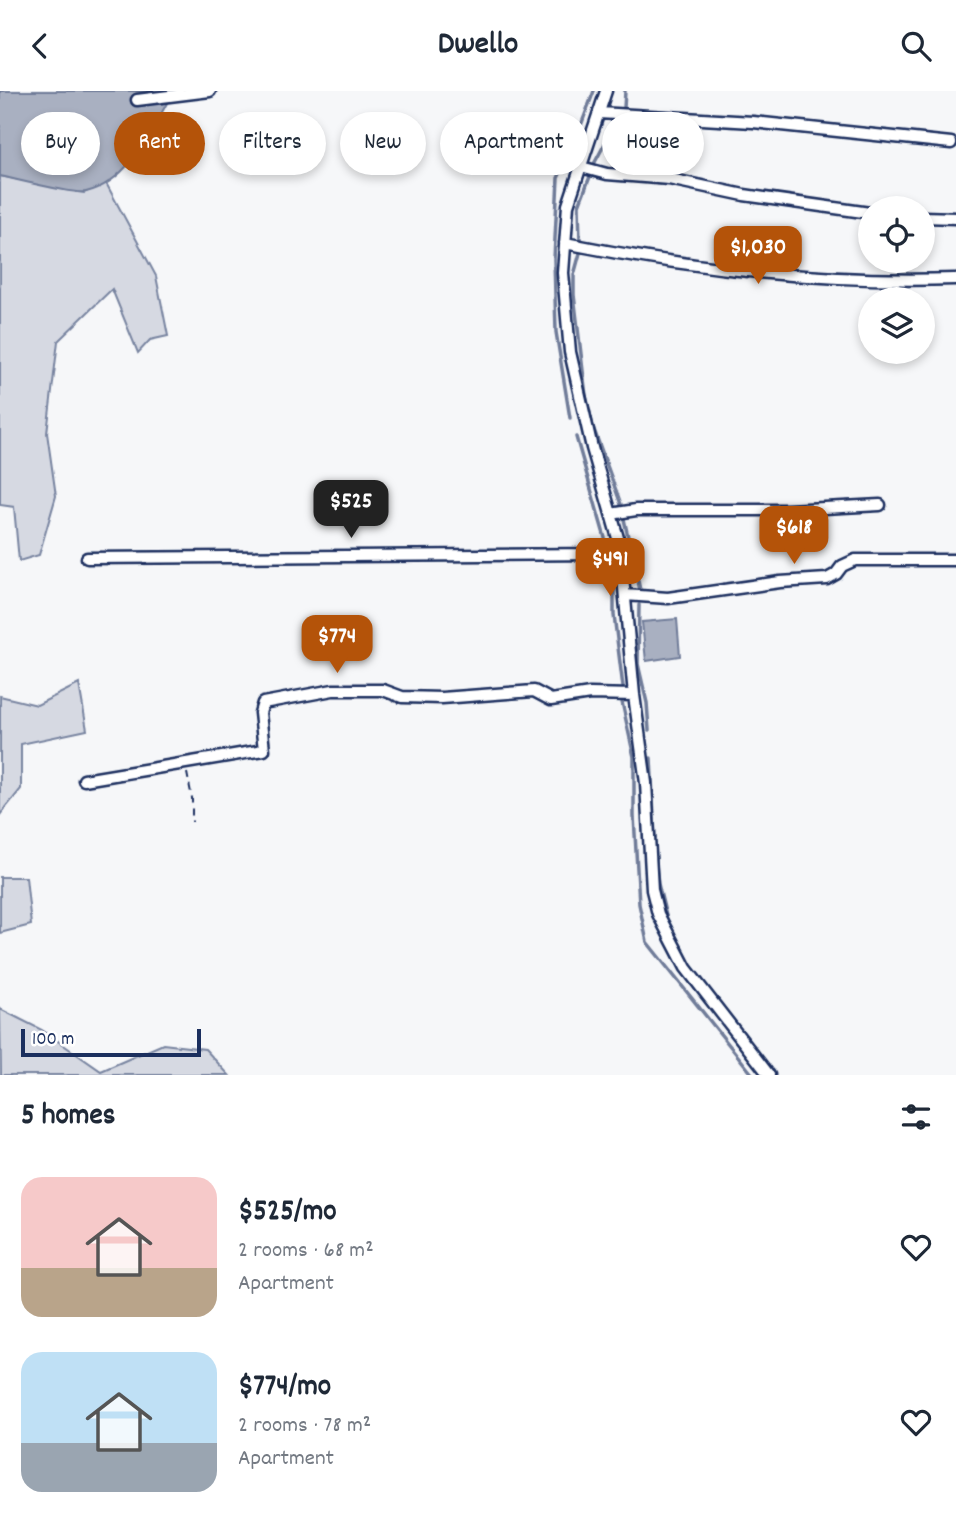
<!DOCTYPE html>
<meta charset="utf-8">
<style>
:root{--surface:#fff;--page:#f6f6f7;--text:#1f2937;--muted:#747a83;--accent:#b45309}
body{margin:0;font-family:Dekko,sans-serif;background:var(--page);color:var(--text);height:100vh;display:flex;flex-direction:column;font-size:26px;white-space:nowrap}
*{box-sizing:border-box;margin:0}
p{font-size:23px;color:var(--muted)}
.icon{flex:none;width:38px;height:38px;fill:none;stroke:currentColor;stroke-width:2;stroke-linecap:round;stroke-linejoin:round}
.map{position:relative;height:984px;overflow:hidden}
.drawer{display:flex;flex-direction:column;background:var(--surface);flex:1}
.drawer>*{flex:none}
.guide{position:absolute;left:21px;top:21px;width:915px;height:63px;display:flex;gap:14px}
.buttons{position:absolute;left:858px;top:105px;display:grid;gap:14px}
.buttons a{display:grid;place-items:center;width:77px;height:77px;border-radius:50%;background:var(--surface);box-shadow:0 4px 10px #0003;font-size:35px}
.scale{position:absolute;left:21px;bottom:18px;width:180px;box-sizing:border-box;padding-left:7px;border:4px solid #1b2f5e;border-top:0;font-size:19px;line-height:24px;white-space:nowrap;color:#1b2f5e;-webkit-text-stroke:5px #fff;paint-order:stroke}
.price{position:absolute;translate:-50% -60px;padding:0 16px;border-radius:14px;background:var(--accent);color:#fff;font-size:23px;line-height:46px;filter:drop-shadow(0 2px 4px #0008)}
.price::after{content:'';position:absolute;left:50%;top:42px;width:21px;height:16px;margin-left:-10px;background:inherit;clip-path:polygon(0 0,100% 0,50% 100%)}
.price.current{background:#222;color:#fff}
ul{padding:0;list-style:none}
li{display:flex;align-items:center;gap:21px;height:175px;padding:0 21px}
li span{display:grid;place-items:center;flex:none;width:196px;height:140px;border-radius:21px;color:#555}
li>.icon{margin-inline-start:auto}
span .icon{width:84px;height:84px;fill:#fffc;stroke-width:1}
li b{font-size:30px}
h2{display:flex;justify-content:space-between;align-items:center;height:84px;padding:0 21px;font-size:30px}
.pill{padding:0 24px;border-radius:32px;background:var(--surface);box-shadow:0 4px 10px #0003;font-size:24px;line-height:63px}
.pill.current{background:var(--accent);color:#fff}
header{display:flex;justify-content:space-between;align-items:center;height:91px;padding:0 21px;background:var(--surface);font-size:32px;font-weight:800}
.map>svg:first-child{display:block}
.green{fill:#d6d9e2;stroke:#7884a0;stroke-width:2}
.water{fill:#a9b0c1;stroke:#707c99;stroke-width:2}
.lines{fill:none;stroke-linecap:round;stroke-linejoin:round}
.stream{stroke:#707c99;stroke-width:3.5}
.minor-casing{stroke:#1b2f5e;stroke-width:15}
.path{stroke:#1b2f5e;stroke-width:2;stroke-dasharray:7 5;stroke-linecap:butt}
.minor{stroke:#fff;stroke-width:10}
</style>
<header><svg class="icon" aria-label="back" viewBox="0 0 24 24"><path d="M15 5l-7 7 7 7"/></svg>Dwello<svg class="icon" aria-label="search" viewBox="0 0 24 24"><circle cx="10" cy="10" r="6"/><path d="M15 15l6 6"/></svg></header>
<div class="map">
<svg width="956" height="984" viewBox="0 0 956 984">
<rect width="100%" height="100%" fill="#f6f7f9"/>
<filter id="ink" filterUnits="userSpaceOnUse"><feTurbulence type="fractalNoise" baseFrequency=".0143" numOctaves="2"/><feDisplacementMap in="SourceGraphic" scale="14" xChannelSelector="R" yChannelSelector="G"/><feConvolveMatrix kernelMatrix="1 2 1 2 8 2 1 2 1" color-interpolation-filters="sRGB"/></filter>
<g filter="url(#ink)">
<path class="green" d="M0,85l84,17 22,-10 50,93 12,60 -18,4 -12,13 -26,-64 -54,52 -11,92 9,63 -17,59 -20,6 -5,-54 -14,-2z
M79,593l8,46 -66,14v45l-21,26v-119l37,9z
M0,786h26l5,48 -31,8z
M0,918l42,21 59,41 62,-27 42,5 24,26h-228z"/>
<path class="water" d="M0,0h210l-39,5c-20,35 -42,86 -85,96 -10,3 -71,-13 -86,-16z
M677,528l3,37 -34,5 -4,-39z"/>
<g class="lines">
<path class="stream" d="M624,17l1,-17
M572,58l22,-58
M568,67l-10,20 -4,81 2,73 14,86
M594,73l24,-45
M580,151l-1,-37 12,-31
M580,162l-6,22v20l12,101 7,31 29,80
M576,346l31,108
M624,428l16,71
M609,465l5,13v46l9,72
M639,514l-1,59 9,39 2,27
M622,611l12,55v59l5,88 8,38 106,133
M651,667l4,80
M654,753l4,40 10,40"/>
<g class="minor-casing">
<path id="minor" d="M606,0l-38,114 -5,68 7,79 22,96 28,97 14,150 12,88 6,107 6,24 28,54 83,107
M137,9l73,-9
M599,22l154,9 198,21
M581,76l26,7 62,5 75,16 126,18
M922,126l34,1
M565,152c128,26 260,40 390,36
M611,423l25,-4h151l93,-5
M87,467l515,-4 18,-9
M625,504l43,3 112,-16 47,-3 9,-5 6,-8 13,-6h101
M84,689l180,-30 -4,-37 3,-10 70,-13h50l19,7 40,1 92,-7 17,9 39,-6 44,1"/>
</g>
<path class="path" d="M187,682l5,25v24"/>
<use href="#minor" class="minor"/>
</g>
</g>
</svg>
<div class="buttons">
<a><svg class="icon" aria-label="locate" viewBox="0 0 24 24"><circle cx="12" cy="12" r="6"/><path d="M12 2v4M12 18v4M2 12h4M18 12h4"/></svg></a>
<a><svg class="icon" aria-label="layers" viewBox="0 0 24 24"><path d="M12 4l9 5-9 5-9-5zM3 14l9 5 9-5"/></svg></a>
</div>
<div class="scale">100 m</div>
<b class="price" style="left:758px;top:195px">$1,030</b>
<b class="price current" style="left:351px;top:449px">$525</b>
<b class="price" style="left:794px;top:475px">$618</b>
<b class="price" style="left:610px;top:507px">$491</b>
<b class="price" style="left:337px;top:584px">$774</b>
<div class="guide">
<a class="pill">Buy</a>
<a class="pill current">Rent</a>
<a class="pill">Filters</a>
<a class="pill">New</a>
<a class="pill">Apartment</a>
<a class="pill">House</a>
</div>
</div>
<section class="drawer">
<h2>5 homes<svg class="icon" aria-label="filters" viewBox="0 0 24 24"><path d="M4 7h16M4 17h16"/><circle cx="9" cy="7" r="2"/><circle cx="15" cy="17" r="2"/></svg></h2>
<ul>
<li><span style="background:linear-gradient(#f6c9c9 65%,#b9a48a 0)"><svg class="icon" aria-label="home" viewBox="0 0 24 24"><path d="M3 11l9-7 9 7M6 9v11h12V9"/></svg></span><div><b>$525/mo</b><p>2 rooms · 68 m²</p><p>Apartment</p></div><svg class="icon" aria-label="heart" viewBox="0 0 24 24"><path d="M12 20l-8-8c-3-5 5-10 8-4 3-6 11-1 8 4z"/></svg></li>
<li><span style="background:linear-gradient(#bfe0f5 65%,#9aa5b1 0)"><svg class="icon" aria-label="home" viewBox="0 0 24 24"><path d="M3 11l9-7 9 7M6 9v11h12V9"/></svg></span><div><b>$774/mo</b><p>2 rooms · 78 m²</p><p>Apartment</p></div><svg class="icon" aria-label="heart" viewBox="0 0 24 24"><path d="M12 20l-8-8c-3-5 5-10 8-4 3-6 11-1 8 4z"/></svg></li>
</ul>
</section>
